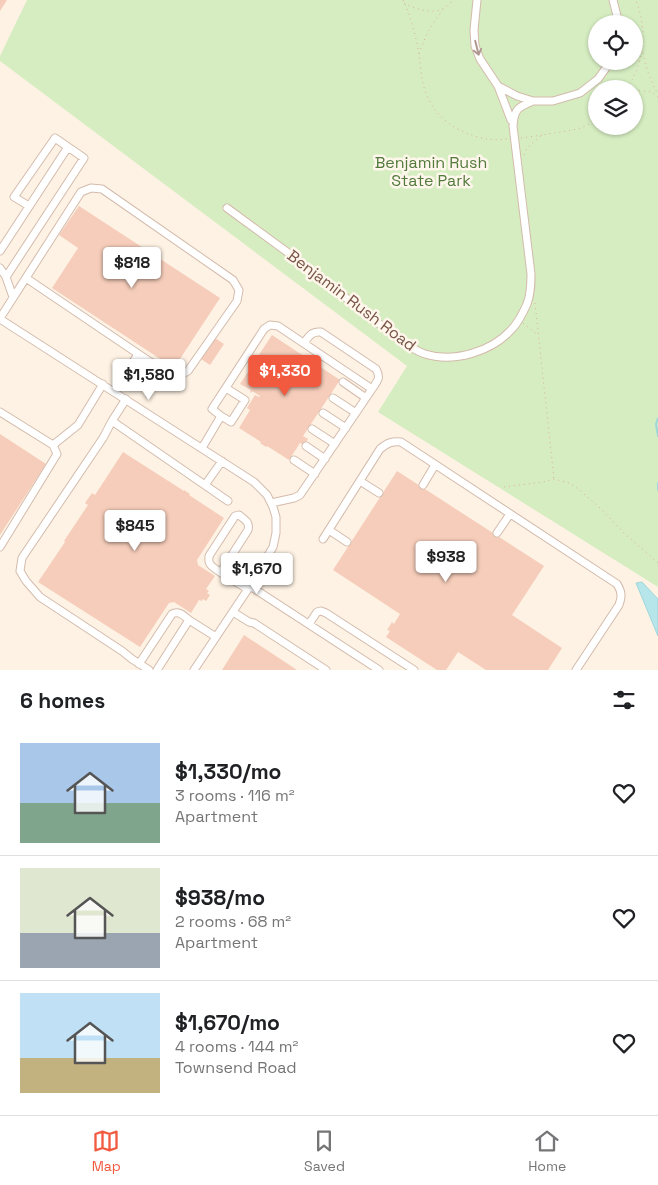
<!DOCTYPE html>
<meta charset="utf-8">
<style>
:root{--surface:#fff;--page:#f6f6f6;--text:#202124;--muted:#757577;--line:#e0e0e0;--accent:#f25a40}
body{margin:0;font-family:"Space Grotesk",sans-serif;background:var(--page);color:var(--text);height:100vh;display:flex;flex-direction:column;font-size:19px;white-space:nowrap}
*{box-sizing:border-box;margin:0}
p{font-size:16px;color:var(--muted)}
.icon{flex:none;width:28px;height:28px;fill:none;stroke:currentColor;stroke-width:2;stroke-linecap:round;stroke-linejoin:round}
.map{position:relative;height:670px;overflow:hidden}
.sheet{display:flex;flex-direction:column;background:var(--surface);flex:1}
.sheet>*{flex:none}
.fabs{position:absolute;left:588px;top:15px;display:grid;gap:10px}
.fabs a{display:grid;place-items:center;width:55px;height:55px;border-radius:50%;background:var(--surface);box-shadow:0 1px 4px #0004;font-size:25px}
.price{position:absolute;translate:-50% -42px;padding:0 11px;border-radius:5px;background:#fff;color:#222;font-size:16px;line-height:32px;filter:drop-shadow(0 1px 2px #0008)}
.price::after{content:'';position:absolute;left:50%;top:30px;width:15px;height:11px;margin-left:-8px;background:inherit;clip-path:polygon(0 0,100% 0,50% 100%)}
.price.selected{background:var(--accent);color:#fff}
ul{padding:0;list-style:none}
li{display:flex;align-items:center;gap:15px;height:125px;padding:0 20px}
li+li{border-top:1px solid var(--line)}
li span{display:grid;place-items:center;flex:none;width:140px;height:100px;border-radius:0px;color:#555}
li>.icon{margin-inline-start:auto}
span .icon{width:60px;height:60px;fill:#fffc;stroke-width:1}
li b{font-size:21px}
h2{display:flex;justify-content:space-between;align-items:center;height:60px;padding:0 20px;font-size:21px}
.tabs{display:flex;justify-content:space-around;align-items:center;height:70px;border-top:1px solid var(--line);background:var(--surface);font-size:14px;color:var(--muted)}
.tabs a{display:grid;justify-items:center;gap:2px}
.tabs .selected{color:var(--accent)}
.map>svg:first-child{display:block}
.green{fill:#d6edc1;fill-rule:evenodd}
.water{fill:#b7e6ea;stroke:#9cd7dc}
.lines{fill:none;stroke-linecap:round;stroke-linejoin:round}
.stream{stroke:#9cd7dc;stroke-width:2}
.building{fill:#f6cdba}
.minor-casing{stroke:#d3bbac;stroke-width:9}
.path{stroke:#dbb09c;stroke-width:1;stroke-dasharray:1 4;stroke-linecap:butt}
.minor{stroke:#fff;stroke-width:7}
.oneway{stroke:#af9991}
.labels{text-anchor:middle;stroke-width:5;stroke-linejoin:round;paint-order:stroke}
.park-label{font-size:16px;fill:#527a3c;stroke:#fff6ec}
.street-label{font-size:16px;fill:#795547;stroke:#fff6ec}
</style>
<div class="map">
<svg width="658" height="670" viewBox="0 0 658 670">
<rect width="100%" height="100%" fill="#fef2e4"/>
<path class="green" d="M27,0h631v587l-280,-175 29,-46 -407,-305v-5zM596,24h38v37h-38zM596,89h38v37h-38z"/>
<path class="water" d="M642,582l16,17v37l-22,-53z"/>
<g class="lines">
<path class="stream" d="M658,418l-2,6 2,12
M658,483v7"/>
</g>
<path class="building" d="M0,0h7l-7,11z
M79,206l141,92 -46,70 -122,-80 26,-40 -19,-13z
M272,335l68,45 -37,56 5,3 -4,6 -4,-2 -11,17 -22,-14 -1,1 -6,-4 1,-1 -22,-14 11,-18 -3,-2 8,-13 4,2 1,-1 -8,-5 -1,2 -1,-1 1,-2 -11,-6z
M215,338l9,6 -14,21 -9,-6z
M0,434l46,30 -46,71z
M123,452l61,39v-1l6,4 -1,1 35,23 -27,42 1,5 17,11 -9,13 3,2 -2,2 3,2 -4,6 -3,-2 -1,2 -3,-1 -8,13 -17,-11 -5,1 -29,44 -102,-65 27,-40 -1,-1 24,-36 -3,-2 7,-10 3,2z
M397,471l147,95 -32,49 50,33 -14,22h-62l-28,-18 -12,18h-9l-51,-33 4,-6 -3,-1 5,-8 2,2 6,-10 -67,-44z
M244,635l53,35h-75z"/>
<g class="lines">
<g class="minor-casing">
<path id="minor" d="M477,0l-3,30 1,16 5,13 18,27 19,10 16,5h20l27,-8 18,-14 13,-18
M613,0l6,24
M498,86l13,34
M29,206l-15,-9 41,-59 13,9
M227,208l71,52 103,81c8,5 15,10 24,13 28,9 66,-2 86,-24 7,-7 12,-17 16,-26 4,-10 4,-20 4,-30l-18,-148c1,-17 5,-19 20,-25
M0,251l68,-104 16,11 -78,119
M0,268l6,9 7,20
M0,318l4,-6 77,-120 10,-4 11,1 131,91 6,10 -2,11 -49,70 -8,4 -12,-1 -142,-96
M0,319l254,163 13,13 6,12 3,10v16l-3,14 -23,39 -56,84
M304,343c5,-7 8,-12 17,-11l55,37c5,9 2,11 -4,20
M343,382l23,16
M114,392l24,-38
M333,398l23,15
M126,399l-14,22 -9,17 -81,120 -2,13 6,10 14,16 82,54 10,8 17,11
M0,412l53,33 4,9 -57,93
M323,413l23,15
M221,416l10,6 14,-22 -19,-12
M112,421l116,80
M312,429l23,15
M53,445l25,-20 25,-41
M306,446l19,13
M202,448l19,-32 -9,-7 52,-80 6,-4 8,1 94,63 -72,106 -6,3 -23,5
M294,460l21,14
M360,481l19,12
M205,485l17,-24
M423,485l12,-20
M329,530l18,12
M497,533l13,-19
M323,539l57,-90c7,-6 12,-8 21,-7l216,142c5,8 5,13 2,21l-43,65
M221,572l27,-42c2,-8 -3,-10 -9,-15l-4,1 -26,40c0,4 -1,5 1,8 4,6 31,21 38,25
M250,586l129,84
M233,612l16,10 5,1 72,47
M309,624l8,-12 4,-1 5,2 88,57
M139,664l33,-50c7,-4 12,2 17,6
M157,670l32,-50 27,17"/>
</g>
<path class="path" d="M403,0c7,14 14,39 16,55 2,13 2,26 7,38 6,17 20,31 36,38 15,7 28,10 45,8
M404,3c12,6 28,12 40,5 3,-2 7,-5 9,-8
M643,53c3,15 7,27 15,41
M419,54c6,-18 12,-29 24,-44
M627,89c18,-30 21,-56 9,-89
M634,90l18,2 6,5
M521,138l21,-3
M524,155l3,-7 15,-13 36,-6 18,-8
M535,303l19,176
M523,323l15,12
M504,487l39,-5 11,-3 15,4 8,5 22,19 25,26 34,30"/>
<use href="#minor" class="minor"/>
</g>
<defs><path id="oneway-shaft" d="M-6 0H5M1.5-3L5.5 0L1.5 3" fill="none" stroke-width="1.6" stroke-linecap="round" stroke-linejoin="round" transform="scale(1.25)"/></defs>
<use class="oneway" href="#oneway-shaft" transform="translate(477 48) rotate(76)"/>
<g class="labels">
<g class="park-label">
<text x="431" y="168">Benjamin Rush<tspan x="431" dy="18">State Park</tspan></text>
</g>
<g class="street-label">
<text transform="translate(352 300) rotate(37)" y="6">Benjamin Rush Road</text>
</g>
</g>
</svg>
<div class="fabs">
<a><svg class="icon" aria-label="locate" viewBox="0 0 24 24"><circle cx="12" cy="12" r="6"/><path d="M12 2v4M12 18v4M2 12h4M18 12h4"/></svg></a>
<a><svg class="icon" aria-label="layers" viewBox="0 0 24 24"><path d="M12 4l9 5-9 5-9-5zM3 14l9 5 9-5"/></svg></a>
</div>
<b class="price" style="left:132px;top:289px">$818</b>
<b class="price selected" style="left:285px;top:397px">$1,330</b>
<b class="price" style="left:149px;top:401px">$1,580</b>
<b class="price" style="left:135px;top:552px">$845</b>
<b class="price" style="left:446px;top:583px">$938</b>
<b class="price" style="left:257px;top:595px">$1,670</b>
</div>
<section class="sheet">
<h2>6 homes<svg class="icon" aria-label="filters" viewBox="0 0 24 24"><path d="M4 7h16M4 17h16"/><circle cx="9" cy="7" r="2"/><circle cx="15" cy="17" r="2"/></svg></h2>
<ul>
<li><span style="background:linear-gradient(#a9c7e8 60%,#7fa58c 0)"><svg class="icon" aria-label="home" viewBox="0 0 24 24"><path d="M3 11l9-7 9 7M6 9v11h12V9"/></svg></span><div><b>$1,330/mo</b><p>3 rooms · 116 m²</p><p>Apartment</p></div><svg class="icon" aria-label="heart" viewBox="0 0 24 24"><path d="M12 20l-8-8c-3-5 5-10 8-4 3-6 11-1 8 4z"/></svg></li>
<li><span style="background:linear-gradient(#dfe7d0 65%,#9aa5b1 0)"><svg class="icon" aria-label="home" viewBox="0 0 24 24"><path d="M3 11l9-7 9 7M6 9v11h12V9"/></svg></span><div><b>$938/mo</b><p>2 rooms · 68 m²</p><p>Apartment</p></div><svg class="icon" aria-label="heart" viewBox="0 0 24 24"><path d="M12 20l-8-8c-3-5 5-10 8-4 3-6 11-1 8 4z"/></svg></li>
<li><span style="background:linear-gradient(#bfe0f5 65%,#c2b280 0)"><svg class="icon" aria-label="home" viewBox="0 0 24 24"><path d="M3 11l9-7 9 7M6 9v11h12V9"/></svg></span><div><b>$1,670/mo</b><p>4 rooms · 144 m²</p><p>Townsend Road</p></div><svg class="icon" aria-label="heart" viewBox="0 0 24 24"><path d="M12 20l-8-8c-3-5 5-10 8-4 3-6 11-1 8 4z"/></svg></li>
</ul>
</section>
<nav class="tabs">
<a class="selected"><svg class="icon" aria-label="map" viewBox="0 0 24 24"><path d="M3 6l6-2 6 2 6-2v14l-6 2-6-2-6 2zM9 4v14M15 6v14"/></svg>Map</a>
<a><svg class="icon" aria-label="saved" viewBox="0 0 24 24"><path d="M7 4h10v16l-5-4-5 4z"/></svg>Saved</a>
<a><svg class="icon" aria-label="home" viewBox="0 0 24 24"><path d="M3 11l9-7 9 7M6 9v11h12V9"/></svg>Home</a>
</nav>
